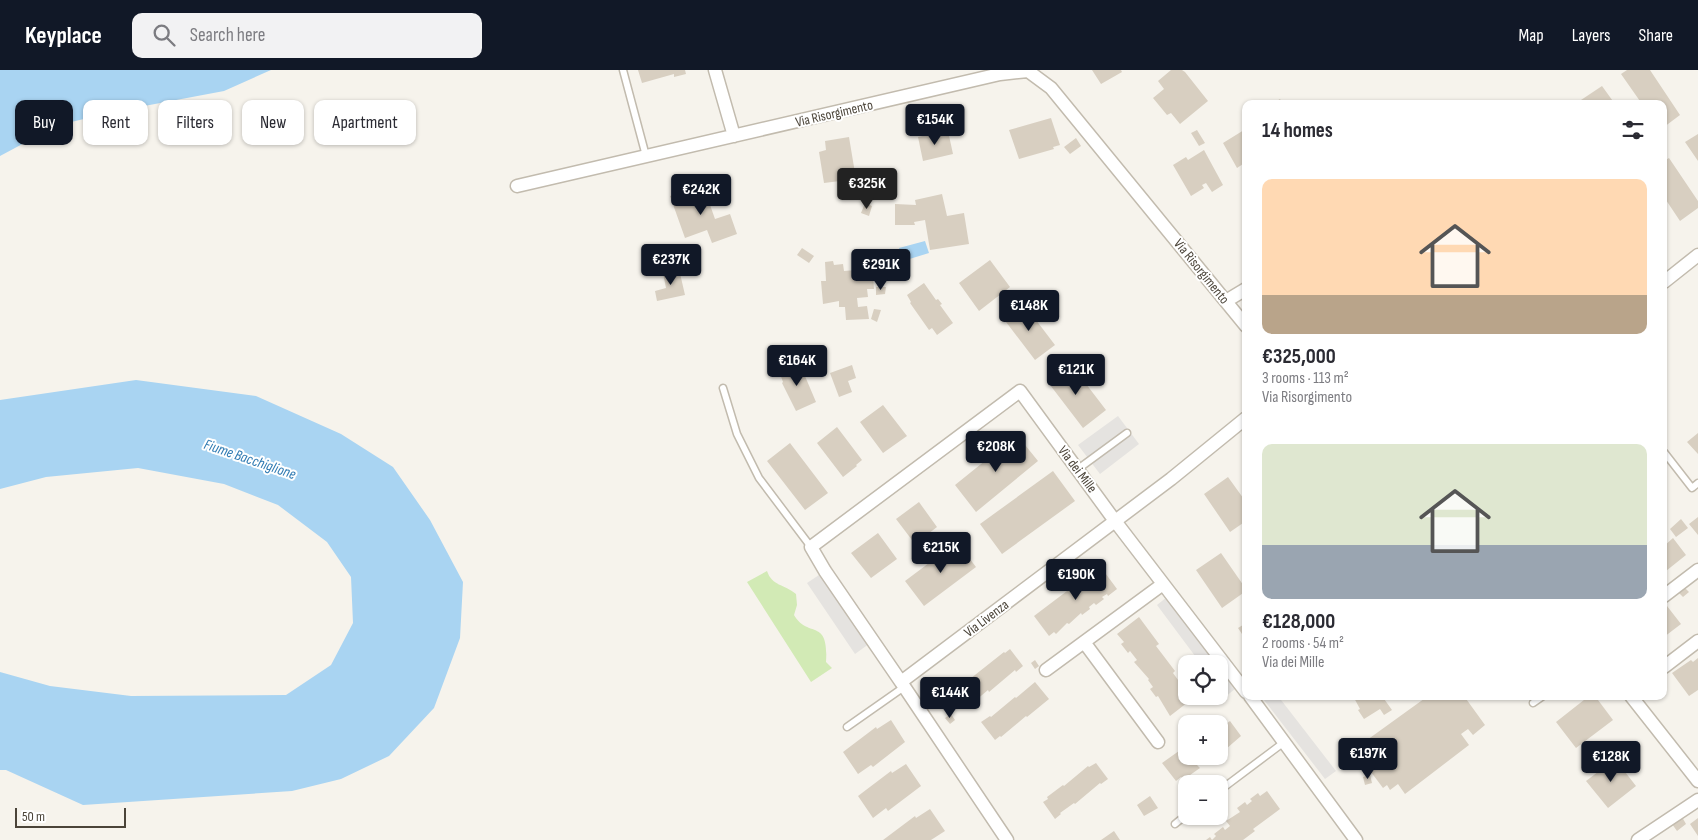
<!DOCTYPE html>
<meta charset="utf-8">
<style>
:root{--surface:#fff;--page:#f2f2f3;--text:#2b2b33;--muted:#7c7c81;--accent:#111827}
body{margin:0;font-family:"Sofia Sans Condensed",sans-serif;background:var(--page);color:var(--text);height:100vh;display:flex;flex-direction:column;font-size:19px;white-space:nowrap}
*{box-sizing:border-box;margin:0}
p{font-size:16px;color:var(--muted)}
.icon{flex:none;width:28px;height:28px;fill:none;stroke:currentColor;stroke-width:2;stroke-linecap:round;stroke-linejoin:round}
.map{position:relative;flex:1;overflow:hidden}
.details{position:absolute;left:1242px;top:30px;width:425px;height:600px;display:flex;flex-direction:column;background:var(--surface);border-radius:10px;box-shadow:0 1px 4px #0004}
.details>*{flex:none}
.hud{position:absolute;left:15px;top:30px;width:475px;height:45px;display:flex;gap:10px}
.tools{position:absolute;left:1178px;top:585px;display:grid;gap:10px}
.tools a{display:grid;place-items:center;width:50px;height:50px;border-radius:10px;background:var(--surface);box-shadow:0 1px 4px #0004;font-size:25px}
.scale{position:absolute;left:15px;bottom:12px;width:111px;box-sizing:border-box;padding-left:5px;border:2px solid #4b4439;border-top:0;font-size:14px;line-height:18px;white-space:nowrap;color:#4b4439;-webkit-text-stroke:4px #fff;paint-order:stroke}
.price{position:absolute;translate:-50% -42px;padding:0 11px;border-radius:5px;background:var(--accent);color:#fff;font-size:16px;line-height:32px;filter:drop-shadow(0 1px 2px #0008)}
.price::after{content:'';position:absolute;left:50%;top:30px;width:15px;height:11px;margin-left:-8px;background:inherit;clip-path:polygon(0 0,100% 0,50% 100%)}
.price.selected{background:#222;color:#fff}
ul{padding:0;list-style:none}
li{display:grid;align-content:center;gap:10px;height:265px;padding:0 20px}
li span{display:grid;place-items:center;height:155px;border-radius:10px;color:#555}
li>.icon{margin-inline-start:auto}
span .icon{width:90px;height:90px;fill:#fffc;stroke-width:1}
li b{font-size:21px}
h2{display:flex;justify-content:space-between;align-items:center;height:60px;padding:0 20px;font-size:21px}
.tag{padding:0 18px;border-radius:10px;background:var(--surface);box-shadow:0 1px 4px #0004;font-size:18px;line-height:45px}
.tag.selected{background:var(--accent);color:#fff}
header{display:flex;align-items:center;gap:30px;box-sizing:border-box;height:70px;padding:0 25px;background:var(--accent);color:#fff}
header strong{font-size:24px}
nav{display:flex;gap:28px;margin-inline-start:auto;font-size:18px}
.search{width:350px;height:45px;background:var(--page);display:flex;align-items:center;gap:12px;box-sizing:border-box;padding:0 18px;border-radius:10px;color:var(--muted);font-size:19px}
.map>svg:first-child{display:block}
.green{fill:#d2eab5}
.parking{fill:#e5e3e0}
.water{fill:#a9d4f2}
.building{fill:#d8cfc1}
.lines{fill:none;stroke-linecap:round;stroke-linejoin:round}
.service-casing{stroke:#c2bbae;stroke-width:9}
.minor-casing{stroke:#c2bbae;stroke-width:15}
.service{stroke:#fff;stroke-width:6}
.minor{stroke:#fff;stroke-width:12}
.labels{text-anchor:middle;stroke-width:4;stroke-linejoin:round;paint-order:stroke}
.street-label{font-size:14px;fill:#4b4439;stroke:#fff}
.water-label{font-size:15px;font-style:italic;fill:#2e7ab2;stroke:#fff}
</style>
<header>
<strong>Keyplace</strong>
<div class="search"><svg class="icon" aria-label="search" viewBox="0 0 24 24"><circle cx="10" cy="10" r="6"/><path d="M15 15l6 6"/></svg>Search here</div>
<nav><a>Map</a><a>Layers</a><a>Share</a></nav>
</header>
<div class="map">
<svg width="1698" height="770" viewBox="0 0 1698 770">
<rect width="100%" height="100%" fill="#f6f3ec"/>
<path class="green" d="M767,501c5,15 17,13 29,23l1,11 -3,10c14,24 35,2 32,47l6,6 -21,14 -64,-100z"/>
<path class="parking" d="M1118,346l21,28 -39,30 -22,-29z
M825,501l48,70 -18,13 -48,-71z
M1167,527l49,67h-15l-44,-59z
M1219,597l16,22 -10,8 -6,-9z
M1269,626h9l58,75 -11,8 -61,-79z"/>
<path class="water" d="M0,0h271l-47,21 -101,19 -65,15 -58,31z
M925,171l4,12 -26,8 -4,-13z
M136,310l120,16 85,38 52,33 37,53 33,62 -3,56 -26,70 -45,48 -48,23 -49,12 -209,14 -77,-35h-6v-98l50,14 81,10 155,-1 45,-30 22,-42 -2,-46 -24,-35 -49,-37 -54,-21 -86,-16 -92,9 -46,12v-89z"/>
<path class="building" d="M638,0h47l1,4 -12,3v-3l-32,9z
M1092,0h29l1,2 -21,12z
M1171,0h11l3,2 23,29 -28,23 -9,-11 -4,2 -14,-17 11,-9 -6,-8z
M1627,0h23l30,45 -16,12v-23h-22l-21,-30z
M1602,16l13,18h-36l-1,-2z
M1280,29l3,5h-11z
M1051,48l9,27 -7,2 1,2 -35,10 -10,-29z
M1197,60l8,13 -6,3 -8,-13z
M1244,60l2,3v29l-9,6 -14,-25z
M948,61l5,23 -30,7 -5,-24z
M1698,64v27l-13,-19z
M849,67l7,42 -32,4 -5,-31 7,-2 -1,-9z
M1076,68l5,8 -11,8 -6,-7z
M1204,80l19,35 -11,7 -6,-9 -4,2 2,3 -13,8 -18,-31 13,-8 2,3z
M1669,88l29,43v7l-18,13 -16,-24v-36z
M703,115l12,34 15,-5 7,20 -25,9 -5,-13 -22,8 -15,-42z
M942,124l5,22 17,-3 5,31 -39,6 -5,-30 -11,2 1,3h-20v-21l21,1 -1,-5z
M865,133l7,3 -3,10 -8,-3z
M802,178l12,8 -5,7 -12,-8z
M889,180l1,21 -17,1 -1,-21z
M990,190l20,27 -31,24 -20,-28z
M833,191l1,4 9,-1 1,7 12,-1v8l17,-1 1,12h-7l1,8 -11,1 1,9 9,-1 2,13 -23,1 -1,-13h-6v-6l-16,3 -2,-23h5l-1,-19z
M679,199l6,26 -28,6 -2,-10 11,-3 -3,-15z
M924,213l12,17 2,-1 4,5 -2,1 13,18 -16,12 -5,-7 -3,2 -19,-27 1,-1 -4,-7z
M876,217h10l-1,7 -9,1z
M1023,233l32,42 -20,15 -32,-42z
M874,239l7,1 -4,12 -6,-3z
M799,292l17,40 -20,9 -14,-28 1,-1 -4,-11z
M1070,293l36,47 -23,18 -36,-47z
M852,295l4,13 -8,3 4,11 -13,5 -9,-24z
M883,335l24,31 -24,17 -23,-31z
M837,357l25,33 -6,5 1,1 -14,11 -26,-34z
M1698,363v21l-11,-12z
M1017,365l21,26 -62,51 -21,-27z
M790,373l38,50 -23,17 -38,-49z
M1053,401l22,30 -73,53 -22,-30z
M1228,407l18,25v19l-16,11 -26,-38z
M919,432l18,25 -22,17 -19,-25z
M1698,447v18l-9,-11z
M1681,449l7,9 -12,9 -6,-8z
M878,463l19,26 -26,19 -20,-25z
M1673,468l13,17 -20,16 -2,-3v-22z
M957,472l19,25 -52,39 -19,-25z
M1221,483l25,36v2l-24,17 -26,-38z
M1100,496l17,23 -9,7 -1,-2 -5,3 2,2 -8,6 -2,-2 -5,4 1,2 -8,6 -1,-2 -12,11 -2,-1 -11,11 -2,-2 -5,4 -15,-20z
M1685,518l4,4 -6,5 -4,-4z
M1667,536l14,18 -17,13v-28z
M1139,547l20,27 -3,2 19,25 -2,2 13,18v5h4l2,3 -22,17 -12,-20 -2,1 -6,-8 3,-2 -5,-7 1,-1 -15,-17 3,-2 -7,-9 -2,2 -7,-9 3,-2 -7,-8z
M1246,553v17l-8,-12z
M1010,579l13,17 -7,6 -1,-2 -26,22 -1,-2 -19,16 -13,-16 48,-38 1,1z
M1698,588v32l-9,6 -17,-23 19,-13 2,2z
M1035,590l4,6 -4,3 -4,-6z
M1035,612l14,17 -22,18 -1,-1 -25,21 -1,-1 -5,4 -14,-18 9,-6 1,1 24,-20 1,1z
M1353,626h29l10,14 -8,5 -4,-6 -16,10 -6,-9 2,-1z
M1428,626h36l21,29 -12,10 -5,-6 -7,5 8,11 -64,49 -7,-10 -8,6 -3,-5 -4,3 -18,-24 6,-4 -10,-13 7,-5 -1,-2z
M1589,626h6l18,24 -37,28 -20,-26z
M951,644l4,6 -5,4 -5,-6z
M891,650l14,22 -32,25 -2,-2 -13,9 -15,-22 33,-25 1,2z
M1230,651l11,15 -15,13 2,3 -15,12 -2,-2 -5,3 -3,-4 -6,4 3,3 -17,12 -2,-3 -5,4 -14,-18 24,-17v10h33v-27z
M1615,689l21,27 -28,22 -22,-27z
M1096,693l12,16 -7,5 -1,-1 -25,21 -1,-1 -14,10 1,1 -6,5 -12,-17 5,-3 -1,-2 16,-12 1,1 24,-20 1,1z
M906,694l15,22 -33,25 -2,-3 -13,10 -15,-22 33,-25 1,2z
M1370,705l2,8 -7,2 -2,-8z
M1267,721l13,18 -27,20 2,2 -12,9h-37l4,-3 2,3 4,-4 -2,-2 9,-7 2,3 5,-4 -4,-5 14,-9 -3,-4 8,-6 2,3 5,-4 -2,-2 8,-6 2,3z
M1150,726l8,12 -14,8 -7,-11z
M930,739l15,22 -14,9h-48l32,-24 1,2z
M1682,747l4,7 -9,7 -5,-7z
M1698,748v18l-8,-12z
M1114,761l6,9h-19z"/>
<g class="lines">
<g class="service-casing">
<path id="service" d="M623,0l23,86
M723,318l14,46 22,44 52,69
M1664,382l28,36 6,-5
M1078,399l49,-36
M1533,633l10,-7
M847,657l57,-40
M1219,721l64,-48
M1175,754l11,-9"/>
</g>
<g class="minor-casing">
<path id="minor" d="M715,0l19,66
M517,116l483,-112 28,-3 23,17 195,238
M1664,212l34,-27
M1226,231l20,-12
M1664,526l34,-26
M1084,572l74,100
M1664,597l34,-26
M1046,600l117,-86
M901,612l-76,-111 -14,-24 209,-156 95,130 131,171
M1250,626l106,144
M1631,626l67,85
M1007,770l-106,-158 270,-203 75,-61
M1638,770l60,-40"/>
</g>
<use href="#service" class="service"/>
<use href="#minor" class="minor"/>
</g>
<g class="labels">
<g class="street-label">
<text transform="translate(834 43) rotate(-13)" y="5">Via Risorgimento</text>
<text transform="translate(1202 201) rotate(51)" y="5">Via Risorgimento</text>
<text transform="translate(1078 399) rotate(53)" y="5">Via dei Mille</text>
<text transform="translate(986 548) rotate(-37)" y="5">Via Livenza</text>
</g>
<g class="water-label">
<text transform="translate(250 389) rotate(19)" y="5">Fiume Bacchiglione</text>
</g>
</g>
</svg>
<div class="tools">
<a><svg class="icon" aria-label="locate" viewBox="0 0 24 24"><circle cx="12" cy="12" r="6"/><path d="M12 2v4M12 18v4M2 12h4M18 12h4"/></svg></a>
<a>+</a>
<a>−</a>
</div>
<div class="scale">50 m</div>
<b class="price" style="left:935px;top:76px">€154K</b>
<b class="price selected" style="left:867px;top:140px">€325K</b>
<b class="price" style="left:701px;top:146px">€242K</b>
<b class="price" style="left:671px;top:216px">€237K</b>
<b class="price" style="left:881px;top:221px">€291K</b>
<b class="price" style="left:1029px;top:262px">€148K</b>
<b class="price" style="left:797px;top:317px">€164K</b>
<b class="price" style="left:1076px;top:326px">€121K</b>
<b class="price" style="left:996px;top:403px">€208K</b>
<b class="price" style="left:941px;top:504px">€215K</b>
<b class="price" style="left:1076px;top:531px">€190K</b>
<b class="price" style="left:950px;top:649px">€144K</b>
<b class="price" style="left:1368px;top:710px">€197K</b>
<b class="price" style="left:1611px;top:713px">€128K</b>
<div class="hud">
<a class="tag selected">Buy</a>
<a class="tag">Rent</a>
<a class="tag">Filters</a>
<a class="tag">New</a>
<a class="tag">Apartment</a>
</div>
<section class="details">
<h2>14 homes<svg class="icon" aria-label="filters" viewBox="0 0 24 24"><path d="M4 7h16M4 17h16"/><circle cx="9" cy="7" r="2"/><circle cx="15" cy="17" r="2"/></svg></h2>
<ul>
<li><span style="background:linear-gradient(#ffd9b3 75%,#b9a48a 0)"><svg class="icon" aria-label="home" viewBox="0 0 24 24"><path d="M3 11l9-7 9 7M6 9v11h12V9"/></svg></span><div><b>€325,000</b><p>3 rooms · 113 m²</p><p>Via Risorgimento</p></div></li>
<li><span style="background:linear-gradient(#dfe7d0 65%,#9aa5b1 0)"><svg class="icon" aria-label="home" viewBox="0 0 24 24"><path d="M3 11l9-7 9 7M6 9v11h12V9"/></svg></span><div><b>€128,000</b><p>2 rooms · 54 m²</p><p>Via dei Mille</p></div></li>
</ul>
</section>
</div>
